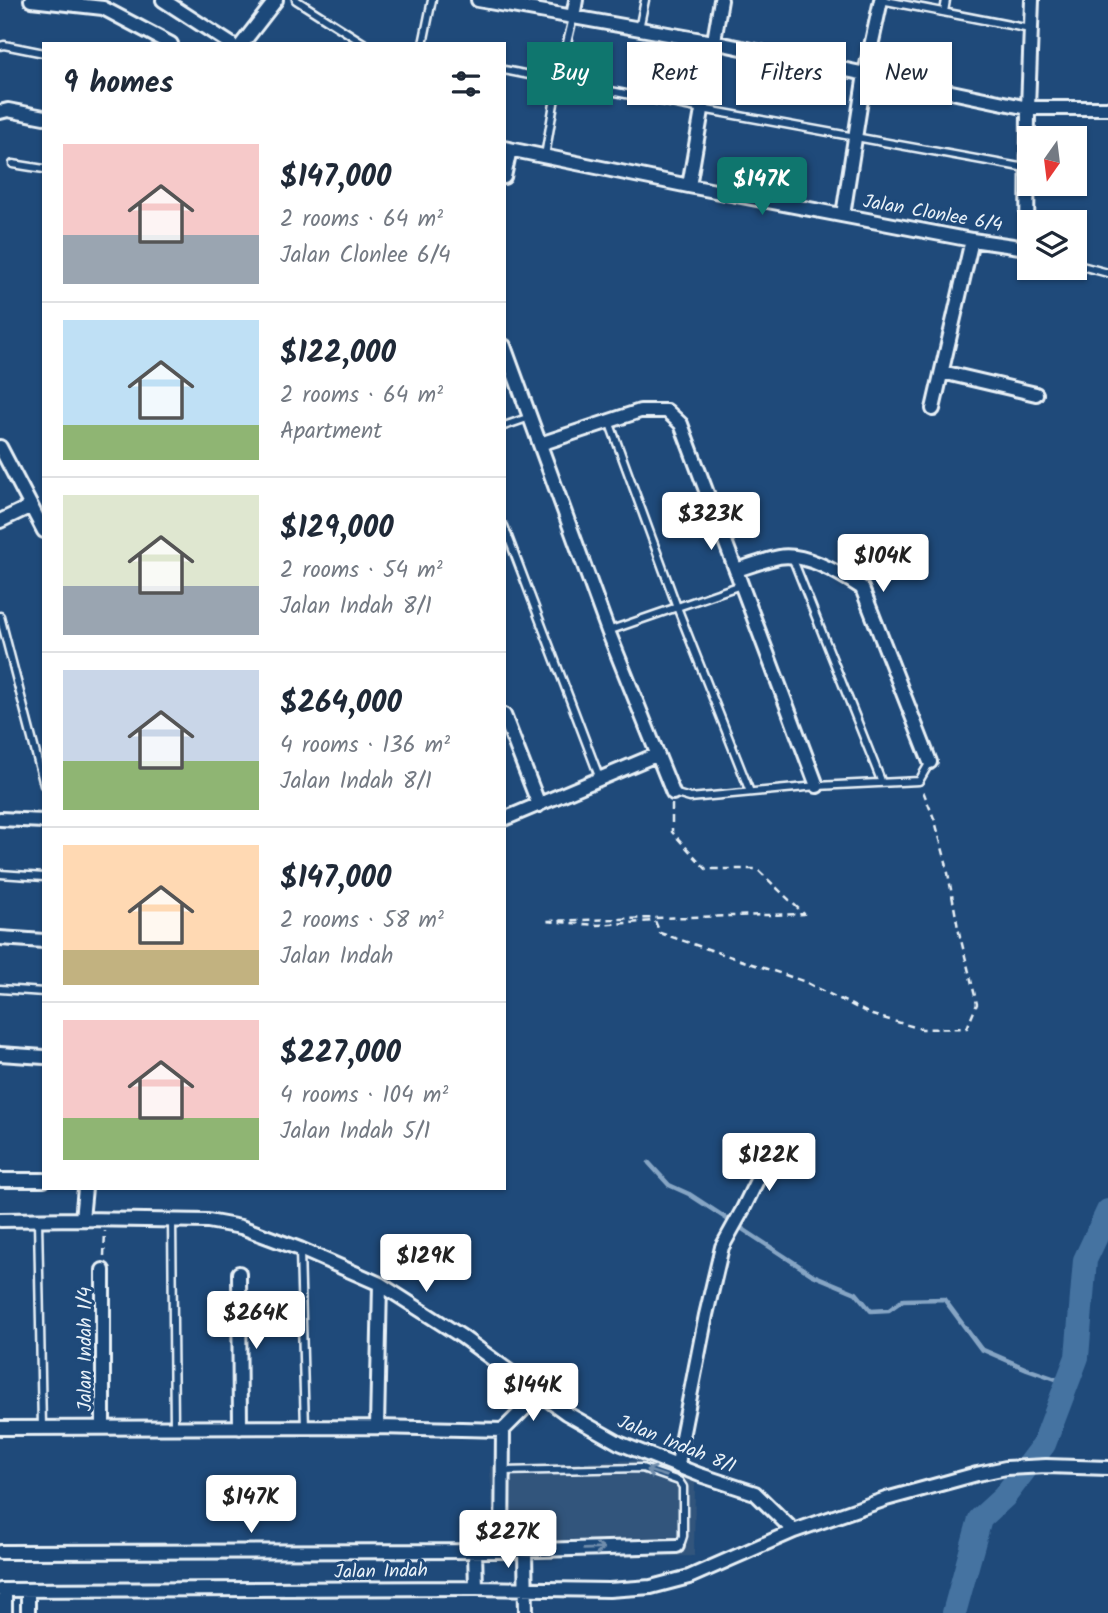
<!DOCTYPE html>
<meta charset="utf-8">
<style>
:root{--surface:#fff;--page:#f2f2f3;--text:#1f2937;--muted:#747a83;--line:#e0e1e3;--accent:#0f766e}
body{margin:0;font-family:Kalam,sans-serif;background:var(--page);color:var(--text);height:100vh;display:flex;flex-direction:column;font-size:26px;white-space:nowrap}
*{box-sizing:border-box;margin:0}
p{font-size:23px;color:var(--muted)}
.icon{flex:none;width:38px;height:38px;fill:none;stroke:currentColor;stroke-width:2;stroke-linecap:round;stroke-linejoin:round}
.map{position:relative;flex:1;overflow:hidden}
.side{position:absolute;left:42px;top:42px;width:464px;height:1148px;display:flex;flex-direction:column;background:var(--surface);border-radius:0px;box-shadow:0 2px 5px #0004}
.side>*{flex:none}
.top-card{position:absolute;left:527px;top:42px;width:476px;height:63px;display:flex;gap:14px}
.needle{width:46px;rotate:194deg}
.buttons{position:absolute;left:1017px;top:126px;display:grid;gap:14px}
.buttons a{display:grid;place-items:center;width:70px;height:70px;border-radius:0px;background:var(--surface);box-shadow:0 2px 5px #0004;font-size:35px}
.price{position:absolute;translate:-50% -60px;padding:0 16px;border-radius:7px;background:#fff;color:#222;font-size:23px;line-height:46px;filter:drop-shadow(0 2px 4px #0008)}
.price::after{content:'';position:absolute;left:50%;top:42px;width:21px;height:16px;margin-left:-10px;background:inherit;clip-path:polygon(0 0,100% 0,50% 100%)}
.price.selected{background:var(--accent);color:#fff}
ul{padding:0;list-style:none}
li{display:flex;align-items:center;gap:21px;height:175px;padding:0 21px}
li+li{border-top:2px solid var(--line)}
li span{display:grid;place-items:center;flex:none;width:196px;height:140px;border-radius:0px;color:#555}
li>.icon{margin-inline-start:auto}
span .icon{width:84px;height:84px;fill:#fffc;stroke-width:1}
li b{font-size:30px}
h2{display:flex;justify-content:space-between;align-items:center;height:84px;padding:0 21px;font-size:30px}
.pill{padding:0 24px;border-radius:0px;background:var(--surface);box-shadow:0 2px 5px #0004;font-size:24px;line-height:63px}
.pill.selected{background:var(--accent);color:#fff}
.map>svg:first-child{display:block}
.built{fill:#32557c}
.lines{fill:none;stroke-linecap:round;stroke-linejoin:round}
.stream{stroke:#86a5c4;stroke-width:4.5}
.river{stroke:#4573a1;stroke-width:24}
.service-casing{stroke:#e8f1f8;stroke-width:11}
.minor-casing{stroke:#e8f1f8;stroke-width:18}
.path{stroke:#e8f1f8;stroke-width:2.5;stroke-dasharray:7 5;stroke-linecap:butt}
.service{stroke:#1f4a7a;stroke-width:6}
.minor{stroke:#1f4a7a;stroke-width:12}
.oneway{stroke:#6f8dac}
.labels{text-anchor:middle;stroke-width:6;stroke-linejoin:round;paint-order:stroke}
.street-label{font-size:19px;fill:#e8f1f8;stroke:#1f4a7a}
</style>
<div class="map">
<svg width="1108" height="1613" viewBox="0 0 1108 1613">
<rect width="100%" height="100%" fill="#1f4a7a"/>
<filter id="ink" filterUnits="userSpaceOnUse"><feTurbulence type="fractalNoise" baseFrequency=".0143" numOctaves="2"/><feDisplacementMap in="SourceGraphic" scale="14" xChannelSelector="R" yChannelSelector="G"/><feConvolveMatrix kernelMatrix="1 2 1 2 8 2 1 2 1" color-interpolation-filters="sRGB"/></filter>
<g filter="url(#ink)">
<path class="built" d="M639,1460l56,21 -1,75 -199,4 -5,-94z"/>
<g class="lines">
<path class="stream" d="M649,1163l20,22 20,9 124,81 43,18 15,18 18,-1 14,-10 41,-1 37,50 46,20 40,14"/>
<path class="river" d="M954,1613l26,-94 24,-22 40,-53 33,-87 8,-97 23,-49"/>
<g class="service-casing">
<path id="service" d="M296,0l69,44
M881,0l149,29
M944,12l2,-12
M639,29l6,-29
M423,44l9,-44
M0,46l4,-1 40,8
M504,70l198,39 324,59
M545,156l13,-76 15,-62
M13,164l31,5
M1074,264l34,9
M609,421l68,186 73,185
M504,426l26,-9
M504,526l96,253
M792,557l90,226
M0,616l44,169
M608,631l133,-46
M673,793l17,5 127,-12 102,-5 11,-19
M0,874l44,3
M0,989l44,3
M38,1220l4,208
M172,1220l2,207
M300,1251l5,177
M503,1471l139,-3 37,13 4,6v49l-2,6 -4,4"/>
</g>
<g class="minor-casing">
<path id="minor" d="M31,0l72,8 68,36
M163,0l68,44
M478,0l235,42 315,66h80
M573,17l3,-17
M242,44l34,-44
M0,112l8,-2 36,7
M504,148l185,38 283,54 55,8 1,-140 4,-108
M504,177l6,-28
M689,186l32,-186
M843,215l22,-141 16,-74
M504,346l104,285 65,162
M942,372l94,22
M933,409l39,-169
M540,444l100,-33h27l14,13 136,362
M0,447l44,84
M0,521l31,-15
M736,570c14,-4 29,-10 43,-13 26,-5 62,17 83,31l68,174
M504,715l35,90
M0,819l44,2
M504,819l152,-64
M0,938l44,3
M0,1054l44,3
M0,1180h44
M82,1219l3,-31
M0,1220l82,-1 126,2 33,6 59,22 80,35 81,52 105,77 53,30 81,32 55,18 39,38
M239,1273l1,155
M540,1393l-37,37 -1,121 175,-5
M377,1427l3,-143
M0,1428l377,-1 126,3
M103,1428v-158
M678,1466l4,-29 24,-122 16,-68 20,-36 21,-43 11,-9
M475,1551l1,37
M525,1551l1,62
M0,1552l502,-1
M0,1590l476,-2 133,2 42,-3 38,-10 105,-46 92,-32 91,-25 29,-6 40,-2 62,2
M28,1590v23
M5,1613v-23"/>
</g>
<path class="path" d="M672,804v28l34,37h51l47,45 -259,7 53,4 57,-4 5,12 143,48 69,34 50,14 45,-1 10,-24 -19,-76 -12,-66 -11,-41 -12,-30
M104,1256l1,-25"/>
<use href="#service" class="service"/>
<use href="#minor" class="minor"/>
</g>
<defs><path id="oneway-shaft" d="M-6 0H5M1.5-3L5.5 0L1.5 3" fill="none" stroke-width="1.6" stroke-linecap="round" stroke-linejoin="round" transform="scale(1.75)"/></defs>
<g class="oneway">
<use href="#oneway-shaft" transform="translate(656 1473) rotate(-162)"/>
<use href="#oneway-shaft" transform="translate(594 1549) rotate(-2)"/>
</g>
</g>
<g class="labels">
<g class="street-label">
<text transform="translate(933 212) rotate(10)" y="7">Jalan Clonlee 6/4</text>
<text transform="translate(84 1349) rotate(-90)" y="7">Jalan Indah 1/4</text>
<text transform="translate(677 1443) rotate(22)" y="7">Jalan Indah 8/1</text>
<text transform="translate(381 1570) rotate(-1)" y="7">Jalan Indah</text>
</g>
</g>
</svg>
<div class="buttons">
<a><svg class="needle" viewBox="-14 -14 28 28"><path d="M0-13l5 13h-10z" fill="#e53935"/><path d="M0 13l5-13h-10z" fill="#747a83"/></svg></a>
<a><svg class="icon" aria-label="layers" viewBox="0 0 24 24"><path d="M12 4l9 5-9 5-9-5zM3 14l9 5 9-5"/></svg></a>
</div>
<b class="price selected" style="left:762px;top:217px">$147K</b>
<b class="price" style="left:711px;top:552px">$323K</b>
<b class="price" style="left:883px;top:594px">$104K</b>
<b class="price" style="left:769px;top:1193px">$122K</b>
<b class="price" style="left:426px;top:1294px">$129K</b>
<b class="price" style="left:256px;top:1351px">$264K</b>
<b class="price" style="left:533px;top:1423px">$144K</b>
<b class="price" style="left:251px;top:1535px">$147K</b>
<b class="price" style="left:508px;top:1570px">$227K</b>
<div class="top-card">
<a class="pill selected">Buy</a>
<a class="pill">Rent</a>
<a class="pill">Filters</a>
<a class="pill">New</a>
</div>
<section class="side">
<h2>9 homes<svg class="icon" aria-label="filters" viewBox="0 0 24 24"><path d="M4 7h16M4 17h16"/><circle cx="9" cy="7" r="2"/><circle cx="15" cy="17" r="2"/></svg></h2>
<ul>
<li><span style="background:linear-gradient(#f6c9c9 65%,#9aa5b1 0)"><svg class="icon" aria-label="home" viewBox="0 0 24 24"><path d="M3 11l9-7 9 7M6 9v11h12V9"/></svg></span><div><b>$147,000</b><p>2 rooms · 64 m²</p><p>Jalan Clonlee 6/4</p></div></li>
<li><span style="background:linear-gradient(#bfe0f5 75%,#8fb573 0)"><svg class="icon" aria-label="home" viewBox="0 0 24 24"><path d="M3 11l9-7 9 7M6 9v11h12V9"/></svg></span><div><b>$122,000</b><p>2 rooms · 64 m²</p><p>Apartment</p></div></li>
<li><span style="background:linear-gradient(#dfe7d0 65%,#9aa5b1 0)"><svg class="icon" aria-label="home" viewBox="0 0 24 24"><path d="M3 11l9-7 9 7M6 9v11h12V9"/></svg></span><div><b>$129,000</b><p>2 rooms · 54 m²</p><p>Jalan Indah 8/1</p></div></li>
<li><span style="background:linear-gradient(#c9d6e8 65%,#8fb573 0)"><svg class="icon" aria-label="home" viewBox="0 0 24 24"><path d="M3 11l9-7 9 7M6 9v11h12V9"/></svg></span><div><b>$264,000</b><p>4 rooms · 136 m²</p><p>Jalan Indah 8/1</p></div></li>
<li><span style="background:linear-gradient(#ffd9b3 75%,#c2b280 0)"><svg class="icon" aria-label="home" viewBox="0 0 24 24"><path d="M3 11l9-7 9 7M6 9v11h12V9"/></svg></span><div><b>$147,000</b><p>2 rooms · 58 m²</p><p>Jalan Indah</p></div></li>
<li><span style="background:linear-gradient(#f6c9c9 70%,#8fb573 0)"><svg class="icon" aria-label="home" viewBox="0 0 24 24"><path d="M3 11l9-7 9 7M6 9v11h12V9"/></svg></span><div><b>$227,000</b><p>4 rooms · 104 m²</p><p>Jalan Indah 5/1</p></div></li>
</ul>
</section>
</div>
